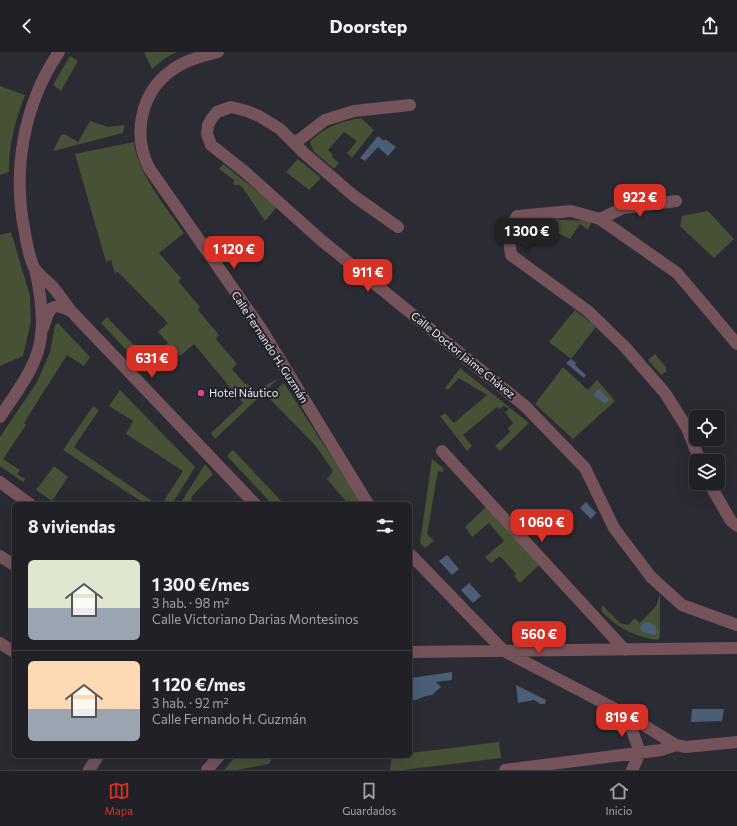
<!DOCTYPE html>
<html lang="es">
<meta charset="utf-8">
<style>
:root{--surface:#202026;--page:#28282e;--text:#f1f3f6;--muted:#a2a3a7;--line:#3d3e43;--accent:#d93025}
body{margin:0;font-family:Commissioner,sans-serif;background:var(--page);color:var(--text);height:100vh;display:flex;flex-direction:column;font-size:15px;white-space:nowrap}
*{box-sizing:border-box;margin:0}
p{font-size:13px;color:var(--muted)}
.icon{flex:none;width:22px;height:22px;fill:none;stroke:currentColor;stroke-width:2;stroke-linecap:round;stroke-linejoin:round}
.map{position:relative;flex:1;overflow:hidden}
.drawer{position:absolute;left:12px;top:450px;width:400px;height:256px;display:flex;flex-direction:column;background:var(--surface);border-radius:6px;box-shadow:0 4px 16px #0002,0 0 0 1px var(--line)}
.drawer>*{flex:none}
.buttons{position:absolute;left:689px;top:358px;display:grid;gap:8px}
.buttons a{display:grid;place-items:center;width:36px;height:36px;border-radius:6px;background:var(--surface);box-shadow:0 4px 16px #0002,0 0 0 1px var(--line);font-size:20px}
.price{position:absolute;translate:-50% -34px;padding:0 9px;border-radius:8px;background:var(--accent);color:#fff;font-size:13px;line-height:26px;filter:drop-shadow(0 1px 2px #0008)}
.price::after{content:'';position:absolute;left:50%;top:24px;width:12px;height:9px;margin-left:-6px;background:inherit;clip-path:polygon(0 0,100% 0,50% 100%)}
.price.active{background:#222;color:#fff}
ul{padding:0;list-style:none}
li{display:flex;align-items:center;gap:12px;height:100px;padding:0 16px}
li+li{border-top:1px solid var(--line)}
li span{display:grid;place-items:center;flex:none;width:112px;height:80px;border-radius:6px;color:#555}
li>.icon{margin-inline-start:auto}
span .icon{width:48px;height:48px;fill:#fffc;stroke-width:1}
li b{font-size:17px}
h2{display:flex;justify-content:space-between;align-items:center;height:48px;padding:0 16px;font-size:17px}
header{display:flex;justify-content:space-between;align-items:center;height:52px;padding:0 16px;background:var(--surface);font-size:18px;font-weight:700}
.menu{display:flex;justify-content:space-around;align-items:center;height:56px;border-top:1px solid var(--line);background:var(--surface);font-size:11px;color:var(--muted)}
.menu a{display:grid;justify-items:center;gap:2px}
.menu .active{color:var(--accent)}
.map>svg:first-child{display:block}
.green{fill:#475135}
.water{fill:#4a5e78}
.lines{fill:none;stroke-linecap:round;stroke-linejoin:round}
.street{stroke:#76535b;stroke-width:12}
.hotel-dot{fill:#d1479c;stroke:#212129;stroke-width:1.5}
.labels{text-anchor:middle;stroke-width:4;stroke-linejoin:round;paint-order:stroke}
.street-label{font-size:11px;fill:#ebecf1;stroke:#212129}
.poi-label{font-size:11px;fill:#ebecf1;stroke:#212129;text-anchor:start}
</style>
<header><svg class="icon" aria-label="back" viewBox="0 0 24 24"><path d="M15 5l-7 7 7 7"/></svg>Doorstep<svg class="icon" aria-label="share" viewBox="0 0 24 24"><path d="M12 15V3M7 8l5-5 5 5M5 13v7h14v-7"/></svg></header>
<div class="map">
<svg width="737" height="718" viewBox="0 0 737 718">
<rect width="100%" height="100%" fill="#2a2b33"/>
<path class="green" d="M144,0h33l-10,5 -15,12z
M70,4l8,5 -17,30 -8,-6z
M0,34l25,9c-9,23 -17,52 -16,77l-9,3z
M361,66l13,12 -22,28 -5,-5 10,-12 -13,-9 -16,18 5,5 -1,2 7,6 -5,6 -20,-17 -4,-10c14,-15 32,-21 51,-24z
M90,69l18,6 17,-2 -2,8 -70,18 8,-16 3,-1 14,8z
M134,90c3,31 33,66 50,91l-25,20 22,25 -3,3 22,26 -2,3 21,25 -3,4 21,25 -5,5 12,14 14,7 21,-12 -64,61 -4,-6 32,-30 -49,-59 -14,12 -6,-6 -25,24 -48,-51 6,-6 42,44 19,-18 -10,-11 10,-9 -50,-51 -3,1 -4,-13 -5,2 -31,-108z
M298,107l23,19 -12,12 -23,-18z
M223,112l54,43 -12,14 -22,-33 -5,-4 -2,2 -3,-2 1,-4 -15,-11z
M708,159l26,28 -20,19 -34,-32 2,-10z
M541,167l51,2 -4,9 -8,-6 -10,15 -16,-8 -2,1 -21,-12z
M11,180l19,64 1,25 -8,35 -23,10v-131z
M575,258l21,17 -25,32 -22,-17z
M58,271l32,34 -6,9 -17,-11 -43,68 2,2 -23,34 17,11 -3,4 8,5 -2,3 -23,-16v-29l37,-55 13,-30 5,-27z
M655,302l11,13v5l-5,3 -13,-15z
M563,315l25,23 9,-10 18,21 -42,38 -38,-35z
M460,316l69,55 -29,28 -5,-5 15,-14 -2,-4 5,-5 -8,-11 4,-3 -5,-3 -5,3 -2,-2 -34,28 9,11 -5,5 -27,-35 5,-3 9,10 33,-28 -28,-17 -11,12 -3,-2z
M284,331l78,121h-14l-21,-25 6,-8 -18,-26 -47,-48z
M120,338l75,77 -23,37h-10l21,-33 -57,-37 7,-13 -24,-15z
M93,354l6,4 -25,37 82,57h-11l-82,-54z
M233,398l51,54h-12l-44,-47v-3z
M432,407l12,10 -1,3 -5,-1 -11,63 7,7 -9,7 -5,-5z
M205,412l8,10 -21,22 -1,8h-11z
M54,414l14,11 -16,24 -16,-11z
M486,455l53,58 -19,18 -6,-7 2,-2 -16,-18 -9,7 -6,-6 19,-16 -15,-18 -17,14 -7,-10z
M660,542v41l-1,5c-25,-3 -39,-11 -57,-28v-7l18,18 8,2 7,-7 5,5 16,-17z
M550,571l16,17h-34l-14,-4 -1,-7 19,3 7,-7 2,2z
M499,690l2,16 -98,12h-13l2,-14h18v-3z
M236,704h37l-4,8 -32,6h-13z"/>
<path class="water" d="M378,84l6,5 1,-2 11,8 -8,9 -10,-9 -13,14 -5,-3z
M571,307l5,4 -1,2 11,10 -2,3 -18,-15z
M599,337l10,11 -4,4 -12,-9z
M586,450l10,11 -5,6 -11,-11z
M447,503l12,14 -7,6 -13,-14z
M469,531l12,13 -8,7 -12,-13z
M645,570l10,3 2,7 -2,3 -13,-3 -2,-5z
M452,620v8l-16,2 5,5 -9,8c-10,1 -13,5 -22,6v-23z
M516,633l30,15 -1,4h-5l-6,-4 -16,3z
M692,657h32l-2,12 -31,1z"/>
<g class="lines">
<path class="street" d="M59,0c-36,53 -47,120 -34,181 2,11 4,26 10,36 4,6 12,12 17,17 7,8 13,17 19,25l184,193
M218,0c-16,4 -32,8 -46,18 -31,22 -40,64 -23,98l111,159 108,177
M295,91l30,-23 29,-9 56,-6
M600,167l23,-11 53,-7
M398,175l-44,-31 -50,-43 -24,-24 -21,-13 -12,-5 -16,-4 -14,5 -5,6 -4,7 -1,9 4,11 33,26 77,69 204,166 60,62 29,60 37,49 31,28 55,20
M43,276c7,-19 6,-27 28,-17
M0,365c13,-20 29,-40 37,-63 9,-26 4,-59 -2,-85
M442,399l183,199
M700,409l-13,-33 -22,-35 -41,-47 -36,-35 -77,-56 -3,-23 9,-16 54,-5 29,8 77,54 60,71
M0,430l30,22
M709,431l22,38 6,5
M410,502l94,97 123,64 49,30
M0,504l14,9
M0,591l14,9
M410,600l327,-4
M627,663l13,38 -8,17
M89,718l9,-14
M207,718l12,-14
M505,718l156,-20 15,-5 10,2 51,-5"/>
</g>
<circle class="hotel-dot" cx="201" cy="341" r="4"/>
<g class="labels">
<g class="street-label">
<text transform="translate(270 295) rotate(57)" y="4">Calle Fernando H. Guzmán</text>
<text transform="translate(463 303) rotate(39)" y="4">Calle Doctor Jaime Chávez</text>
</g>
<g class="poi-label">
<text x="209" y="345">Hotel Náutico</text>
</g>
</g>
</svg>
<div class="buttons">
<a><svg class="icon" aria-label="locate" viewBox="0 0 24 24"><circle cx="12" cy="12" r="6"/><path d="M12 2v4M12 18v4M2 12h4M18 12h4"/></svg></a>
<a><svg class="icon" aria-label="layers" viewBox="0 0 24 24"><path d="M12 4l9 5-9 5-9-5zM3 14l9 5 9-5"/></svg></a>
</div>
<b class="price" style="left:640px;top:166px">922 €</b>
<b class="price active" style="left:527px;top:200px">1 300 €</b>
<b class="price" style="left:234px;top:218px">1 120 €</b>
<b class="price" style="left:368px;top:241px">911 €</b>
<b class="price" style="left:152px;top:327px">631 €</b>
<b class="price" style="left:542px;top:491px">1 060 €</b>
<b class="price" style="left:539px;top:603px">560 €</b>
<b class="price" style="left:622px;top:686px">819 €</b>
<section class="drawer">
<h2>8 viviendas<svg class="icon" aria-label="filters" viewBox="0 0 24 24"><path d="M4 7h16M4 17h16"/><circle cx="9" cy="7" r="2"/><circle cx="15" cy="17" r="2"/></svg></h2>
<ul>
<li><span style="background:linear-gradient(#dfe7d0 60%,#9aa5b1 0)"><svg class="icon" aria-label="home" viewBox="0 0 24 24"><path d="M3 11l9-7 9 7M6 9v11h12V9"/></svg></span><div><b>1 300 €/mes</b><p>3 hab. · 98 m²</p><p>Calle Victoriano Darias Montesinos</p></div></li>
<li><span style="background:linear-gradient(#ffd9b3 60%,#9aa5b1 0)"><svg class="icon" aria-label="home" viewBox="0 0 24 24"><path d="M3 11l9-7 9 7M6 9v11h12V9"/></svg></span><div><b>1 120 €/mes</b><p>3 hab. · 92 m²</p><p>Calle Fernando H. Guzmán</p></div></li>
</ul>
</section>
</div>
<nav class="menu">
<a class="active"><svg class="icon" aria-label="map" viewBox="0 0 24 24"><path d="M3 6l6-2 6 2 6-2v14l-6 2-6-2-6 2zM9 4v14M15 6v14"/></svg>Mapa</a>
<a><svg class="icon" aria-label="saved" viewBox="0 0 24 24"><path d="M7 4h10v16l-5-4-5 4z"/></svg>Guardados</a>
<a><svg class="icon" aria-label="home" viewBox="0 0 24 24"><path d="M3 11l9-7 9 7M6 9v11h12V9"/></svg>Inicio</a>
</nav>
